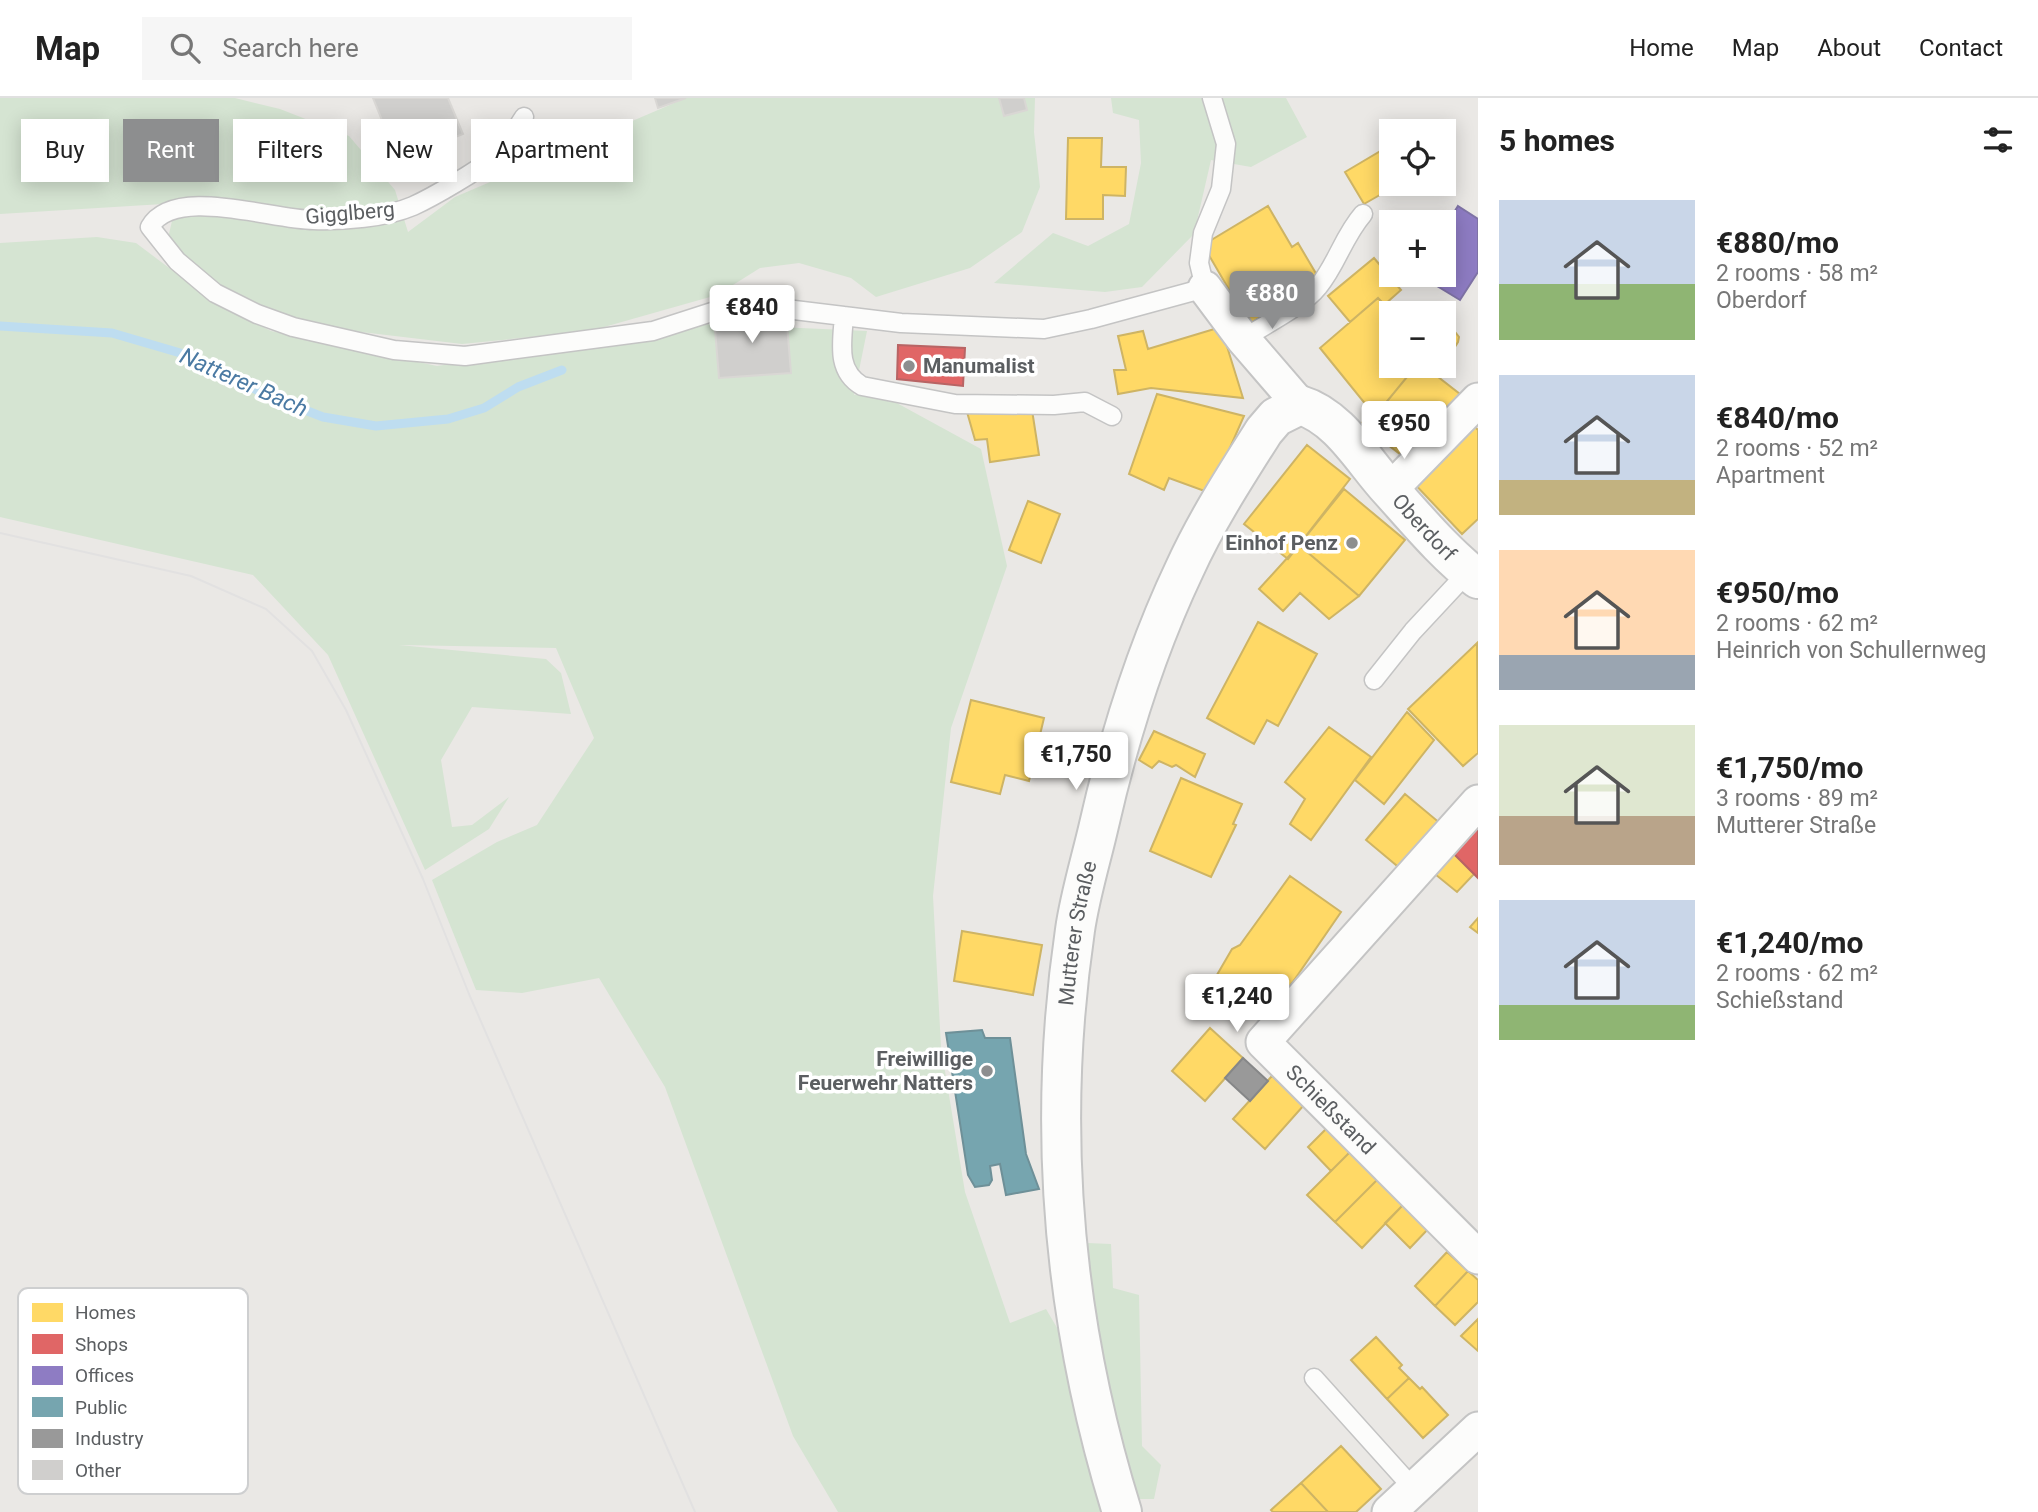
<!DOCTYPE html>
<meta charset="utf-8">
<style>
:root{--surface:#fff;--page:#f6f6f6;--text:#222;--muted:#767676;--line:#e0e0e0;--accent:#8d8e8f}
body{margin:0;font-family:Roboto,sans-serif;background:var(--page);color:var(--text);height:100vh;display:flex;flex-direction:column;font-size:26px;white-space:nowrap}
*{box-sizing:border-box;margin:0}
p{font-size:23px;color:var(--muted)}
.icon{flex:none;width:38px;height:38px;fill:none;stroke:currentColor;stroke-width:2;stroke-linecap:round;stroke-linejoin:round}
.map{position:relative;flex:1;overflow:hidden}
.panel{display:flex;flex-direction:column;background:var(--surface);width:560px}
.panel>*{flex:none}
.guide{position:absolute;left:21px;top:21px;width:665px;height:63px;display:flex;gap:14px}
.buttons{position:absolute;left:1379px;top:21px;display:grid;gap:14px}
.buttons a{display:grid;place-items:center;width:77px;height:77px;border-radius:0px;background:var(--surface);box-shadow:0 4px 18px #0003;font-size:35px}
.price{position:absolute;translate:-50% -60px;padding:0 16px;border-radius:7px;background:#fff;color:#222;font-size:23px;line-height:46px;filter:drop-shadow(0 2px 4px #0008)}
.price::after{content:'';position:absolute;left:50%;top:42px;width:21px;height:16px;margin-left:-10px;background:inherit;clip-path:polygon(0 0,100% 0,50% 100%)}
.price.current{background:var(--accent);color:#fff}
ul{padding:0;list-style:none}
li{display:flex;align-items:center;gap:21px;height:175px;padding:0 21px}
li span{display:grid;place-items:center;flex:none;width:196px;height:140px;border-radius:0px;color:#555}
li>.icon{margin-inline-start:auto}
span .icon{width:84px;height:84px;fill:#fffc;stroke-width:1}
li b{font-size:30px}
h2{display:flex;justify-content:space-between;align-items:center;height:84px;padding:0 21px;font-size:30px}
.chip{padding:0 24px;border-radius:0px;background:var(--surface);box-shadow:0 4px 18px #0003;font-size:24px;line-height:63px}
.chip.current{background:var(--accent);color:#fff}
header{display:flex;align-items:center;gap:42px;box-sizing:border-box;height:98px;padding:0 35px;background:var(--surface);border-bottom:2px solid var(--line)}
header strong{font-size:33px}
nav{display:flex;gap:38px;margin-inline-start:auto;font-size:24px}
.search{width:490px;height:63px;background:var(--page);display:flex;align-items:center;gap:18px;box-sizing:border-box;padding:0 24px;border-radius:0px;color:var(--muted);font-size:26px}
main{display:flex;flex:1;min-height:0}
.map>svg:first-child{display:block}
.green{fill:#d5e4d2}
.homes{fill:#ffd966;stroke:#ceb464;stroke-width:2}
.shops{fill:#e06666;stroke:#b86464;stroke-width:2}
.offices{fill:#8e7cc3;stroke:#7f73a6;stroke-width:2}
.public{fill:#76a5af;stroke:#6e9098;stroke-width:2}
.industry{fill:#999;stroke:#868788;stroke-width:2}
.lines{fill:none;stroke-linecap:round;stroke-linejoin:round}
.stream{stroke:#beddf0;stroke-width:9}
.building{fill:#d0cfcd;stroke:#d9d7d4;stroke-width:2}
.lane-casing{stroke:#c4c4c4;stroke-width:21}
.street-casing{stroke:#c4c4c4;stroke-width:37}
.secondary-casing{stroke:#c5c5c5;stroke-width:42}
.lane{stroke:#fcfcfb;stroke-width:18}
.street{stroke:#fcfcfb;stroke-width:33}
.secondary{stroke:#fcfcfb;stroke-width:38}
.tram{stroke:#e2e1e1;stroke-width:2}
.poi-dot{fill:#8d8e8f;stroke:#fff;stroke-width:2.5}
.labels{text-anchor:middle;stroke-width:7;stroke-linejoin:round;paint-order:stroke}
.street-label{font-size:21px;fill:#5b5e61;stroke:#fff}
.poi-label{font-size:21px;font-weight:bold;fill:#5b5e61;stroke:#fff;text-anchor:end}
.water-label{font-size:23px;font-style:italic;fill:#4b7aa3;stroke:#fff}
.key{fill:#fff;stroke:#cecfd0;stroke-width:2}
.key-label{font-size:19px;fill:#5b5e61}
</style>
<header>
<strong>Map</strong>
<div class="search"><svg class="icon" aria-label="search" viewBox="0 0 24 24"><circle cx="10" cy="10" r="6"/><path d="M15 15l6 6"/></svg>Search here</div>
<nav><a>Home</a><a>Map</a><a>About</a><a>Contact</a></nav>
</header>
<main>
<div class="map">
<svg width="1478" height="1414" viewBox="0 0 1478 1414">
<rect width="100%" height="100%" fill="#eae8e5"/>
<path class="green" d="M0,0h235l45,11 69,27 46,54 13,42 47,-35 231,-99h349l-1,34 6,55 -18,45 -52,36 -94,29 -25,-19 -52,-15 -39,5 -43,27 -127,36 -128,13 -126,-15 -57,-16 -52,-23 -32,-24 -27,-28 4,-17 40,-20 -212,13z
M1111,0h175l21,39 -56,30 -40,-7 -17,74 -52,53 -37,5 -111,-9 59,-50 35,13 41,-22 12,-61 -2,-43 -26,-7z
M97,139l39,6 81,61 54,27 166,35 274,-42 156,7 -13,64 19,-5 108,59 26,117 -56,162 -18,168 8,151 24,145 45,131 36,-14 20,34 39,169h-267l-45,-76 -128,-349 -66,-109 -77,15 -46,-3 -44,-110 65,-38 40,-17 57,-87 -38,-90 -157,-3 147,14 15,14 10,41 -99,-7 -31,53 11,67 20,-2 37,-28 -20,32 -64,41 -97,-215 -75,-80 -253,-58v-274z
M1087,1145l24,1 2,44 26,7 3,151 19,19 -7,34h-22l-37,-149z"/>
<path class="homes" d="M1068,40h34l-1,29h25l-1,29 -22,-1v24h-37z
M1389,48l2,38h8l-35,20 -19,-32z
M1268,108l24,41 6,-4 23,39 -72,42 -46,-79z
M1374,160l27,32 -17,15 -6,-7 -28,24 -22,-26z
M1378,200l15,15 -2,53h25l-41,50 -55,-68z
M1221,229l22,71 -92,-10 -33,6 -4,-24h12l-8,-34 25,-5 5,18z
M1452,230l7,9 -1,5 -14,22v-33z
M1416,268h8l41,32 -55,64 -49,-38 10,-12 4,4z
M1424,268h18l-8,8z
M1157,296l87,22 -34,77 -41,-15 -5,12 -35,-16z
M1032,312l7,45 -49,7 -3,-23 -12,1 -8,-28z
M1469,323l9,9v89l-16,15 -53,-56z
M1307,347l43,34 -62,80 -44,-35z
M1344,391l61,51 -46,56 -60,-51z
M1028,403l32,13 -19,49 -32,-13z
M1299,447l60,51 -30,23 -29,-26 -17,18 -24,-22z
M1258,524l59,32 -39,72 -11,-6 -13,24 -47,-26z
M1477,545l1,110 -15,13 -55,-57z
M971,602l73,18 -15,63 -24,-6 -5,19 -49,-12z
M1407,614l27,28 -50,64 -29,-24z
M1329,629l42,30 -60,83 -21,-16 15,-25 -20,-17z
M1154,633l51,23 -10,23 -19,-12 -4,2 -13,-6 -7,7 -13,-8z
M1181,680l61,26 -9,20 3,1 -25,52 -61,-26z
M1405,696l42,35 -39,46 -42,-35z
M1450,752l24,24 -17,18 -27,-22z
M1290,778l51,36 -64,93 -10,-7 -13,16 -39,-27 -1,-7 18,-31 8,-4z
M1478,820v15l-8,-6z
M962,833l80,14 -9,50 -79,-14z
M1210,930l33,30 -38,43 -33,-30z
M1272,978l32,29 -39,44 -32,-30z
M1329,1028l24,23 -22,22 -23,-24z
M1350,1054l27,28 -42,42 -28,-27z
M1377,1082l26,25 -41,43 -27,-26z
M1405,1105l25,24 -20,21 -25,-25z
M1447,1154l21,19 -33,35 -20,-20z
M1468,1173l10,9v22l-23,23 -20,-19z
M1478,1221v32l-17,-15z
M1376,1239l26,28 -3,3 10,10 -22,21 -36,-39z
M1409,1280l11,11 2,-2 26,28 -25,23 -36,-39z
M1341,1348l40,43 -25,23h-28l-27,-29z
M1301,1385l27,29h-55l-2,-2z"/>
<path class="shops" d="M898,247l67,3 -2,38 -66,-7z
M1478,724v56l-28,-28z"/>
<path class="offices" d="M1458,108l20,13v53l-18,28 -41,-25h25v-46z"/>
<path class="public" d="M982,932l3,8h25l16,116 13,35 -33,6 -6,-31 -10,2 2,14 -3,5 -14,2 -7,-12 -22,-142z"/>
<path class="industry" d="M1243,960l25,23 -18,20 -25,-23z"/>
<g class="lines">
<path class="stream" d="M0,228l112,7 82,24 72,38 57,22 53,9 72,-7 36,-11 34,-21 44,-17"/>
</g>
<path class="building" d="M373,0h75l15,36 -65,26z
M655,0h31l-28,10z
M999,0h25l3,12 -23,6z
M786,214l5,61 -72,5 -5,-61z"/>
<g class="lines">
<g class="lane-casing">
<path id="lane" d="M524,19c-8,12 -17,30 -28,39 -19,15 -61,40 -83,50 -28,12 -70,15 -100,14 -41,0 -139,-35 -163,7l27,34 38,32 42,21 36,13 101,23 71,6 188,-25 62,-20 71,-2 115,14 143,6 47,-10 114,-31 -6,-25 4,-30 18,-44 5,-45 -14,-46
M844,218c-2,27 -8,55 18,70l93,18 99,1 31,-3 27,14
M1243,241c21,-14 60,-33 75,-52 19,-23 25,-50 45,-73
M1374,582l39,-49 55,-59
M1314,1280l99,110"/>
</g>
<g class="street-casing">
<g id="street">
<path d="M1205,190l38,51 57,66"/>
<path d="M1390,392l88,-90"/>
<path id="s1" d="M1478,704l-215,240 215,215"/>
<path d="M1389,1414l89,-83"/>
</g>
</g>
<g class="secondary-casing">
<g id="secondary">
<path id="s2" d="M1122,1414c-59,-190 -76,-385 -47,-582 5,-35 16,-70 24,-105 20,-88 47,-175 86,-257 22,-48 51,-93 79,-137l12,-14 24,-12c40,12 63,56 90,85 27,30 56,65 88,89"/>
</g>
</g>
<use href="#lane" class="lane"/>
<use href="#street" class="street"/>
<use href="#secondary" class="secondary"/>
<path class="tram" d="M0,435l191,43 75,33 46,42 34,59 77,169 46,115 226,518"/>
</g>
<g class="poi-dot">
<circle cx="909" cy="268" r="7"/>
<circle cx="1352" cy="445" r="7"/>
<circle cx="987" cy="973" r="7"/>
</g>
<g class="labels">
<g class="street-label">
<text transform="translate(350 115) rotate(-5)" y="7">Gigglberg</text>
<text dy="7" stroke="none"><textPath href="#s2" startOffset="1348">Oberdorf</textPath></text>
<text dy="7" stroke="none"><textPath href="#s2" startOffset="586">Mutterer Straße</textPath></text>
<text dy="7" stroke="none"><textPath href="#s1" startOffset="418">Schießstand</textPath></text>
</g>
<g class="poi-label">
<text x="923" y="275" text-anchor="start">Manumalist</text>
<text x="1338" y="452">Einhof Penz</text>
<text x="973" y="968">Freiwillige<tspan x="973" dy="24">Feuerwehr Natters</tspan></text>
</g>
<g class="water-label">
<text transform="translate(244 284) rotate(24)" y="8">Natterer Bach</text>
</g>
</g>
<rect x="18" y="1190" width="230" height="206" rx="10" class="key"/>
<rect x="32" y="1205" width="31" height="19" fill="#ffd966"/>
<rect x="32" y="1236" width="31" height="20" fill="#e06666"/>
<rect x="32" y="1268" width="31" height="19" fill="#8e7cc3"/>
<rect x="32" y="1299" width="31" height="20" fill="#76a5af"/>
<rect x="32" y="1331" width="31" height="19" fill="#999"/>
<rect x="32" y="1362" width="31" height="20" fill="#d0cfcd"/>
<g class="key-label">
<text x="75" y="1221">Homes</text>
<text x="75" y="1253">Shops</text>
<text x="75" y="1284">Offices</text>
<text x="75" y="1316">Public</text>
<text x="75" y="1347">Industry</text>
<text x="75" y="1379">Other</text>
</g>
</svg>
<div class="buttons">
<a><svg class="icon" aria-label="locate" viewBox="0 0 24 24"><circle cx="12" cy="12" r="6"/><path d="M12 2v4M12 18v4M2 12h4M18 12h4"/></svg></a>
<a>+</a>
<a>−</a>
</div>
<b class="price current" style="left:1272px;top:233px">€880</b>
<b class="price" style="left:752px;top:247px">€840</b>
<b class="price" style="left:1404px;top:363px">€950</b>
<b class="price" style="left:1076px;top:694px">€1,750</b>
<b class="price" style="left:1237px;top:936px">€1,240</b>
<div class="guide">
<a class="chip">Buy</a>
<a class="chip current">Rent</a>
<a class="chip">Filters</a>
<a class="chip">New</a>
<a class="chip">Apartment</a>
</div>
</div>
<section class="panel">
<h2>5 homes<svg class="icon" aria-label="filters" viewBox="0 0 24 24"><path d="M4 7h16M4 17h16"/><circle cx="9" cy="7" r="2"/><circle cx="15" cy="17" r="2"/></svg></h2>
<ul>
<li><span style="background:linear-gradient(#c9d6e8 60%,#8fb573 0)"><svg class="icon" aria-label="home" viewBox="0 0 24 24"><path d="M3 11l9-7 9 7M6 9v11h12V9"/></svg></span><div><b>€880/mo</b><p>2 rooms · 58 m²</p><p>Oberdorf</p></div></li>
<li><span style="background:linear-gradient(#c9d6e8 75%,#c2b280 0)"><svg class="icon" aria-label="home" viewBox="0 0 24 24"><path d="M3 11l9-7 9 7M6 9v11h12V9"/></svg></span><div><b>€840/mo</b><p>2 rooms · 52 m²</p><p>Apartment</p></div></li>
<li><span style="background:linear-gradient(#ffd9b3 75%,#9aa5b1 0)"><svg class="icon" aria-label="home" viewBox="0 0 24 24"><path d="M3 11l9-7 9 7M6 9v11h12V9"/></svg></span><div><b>€950/mo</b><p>2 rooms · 62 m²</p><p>Heinrich von Schullernweg</p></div></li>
<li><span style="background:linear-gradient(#dfe7d0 65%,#b9a48a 0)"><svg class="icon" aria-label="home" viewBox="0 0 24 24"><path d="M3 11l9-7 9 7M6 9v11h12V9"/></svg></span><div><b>€1,750/mo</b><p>3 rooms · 89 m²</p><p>Mutterer Straße</p></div></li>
<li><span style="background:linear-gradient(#c9d6e8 75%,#8fb573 0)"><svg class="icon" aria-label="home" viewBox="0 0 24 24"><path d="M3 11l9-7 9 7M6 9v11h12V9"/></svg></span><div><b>€1,240/mo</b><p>2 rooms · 62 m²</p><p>Schießstand</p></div></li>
</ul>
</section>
</main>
